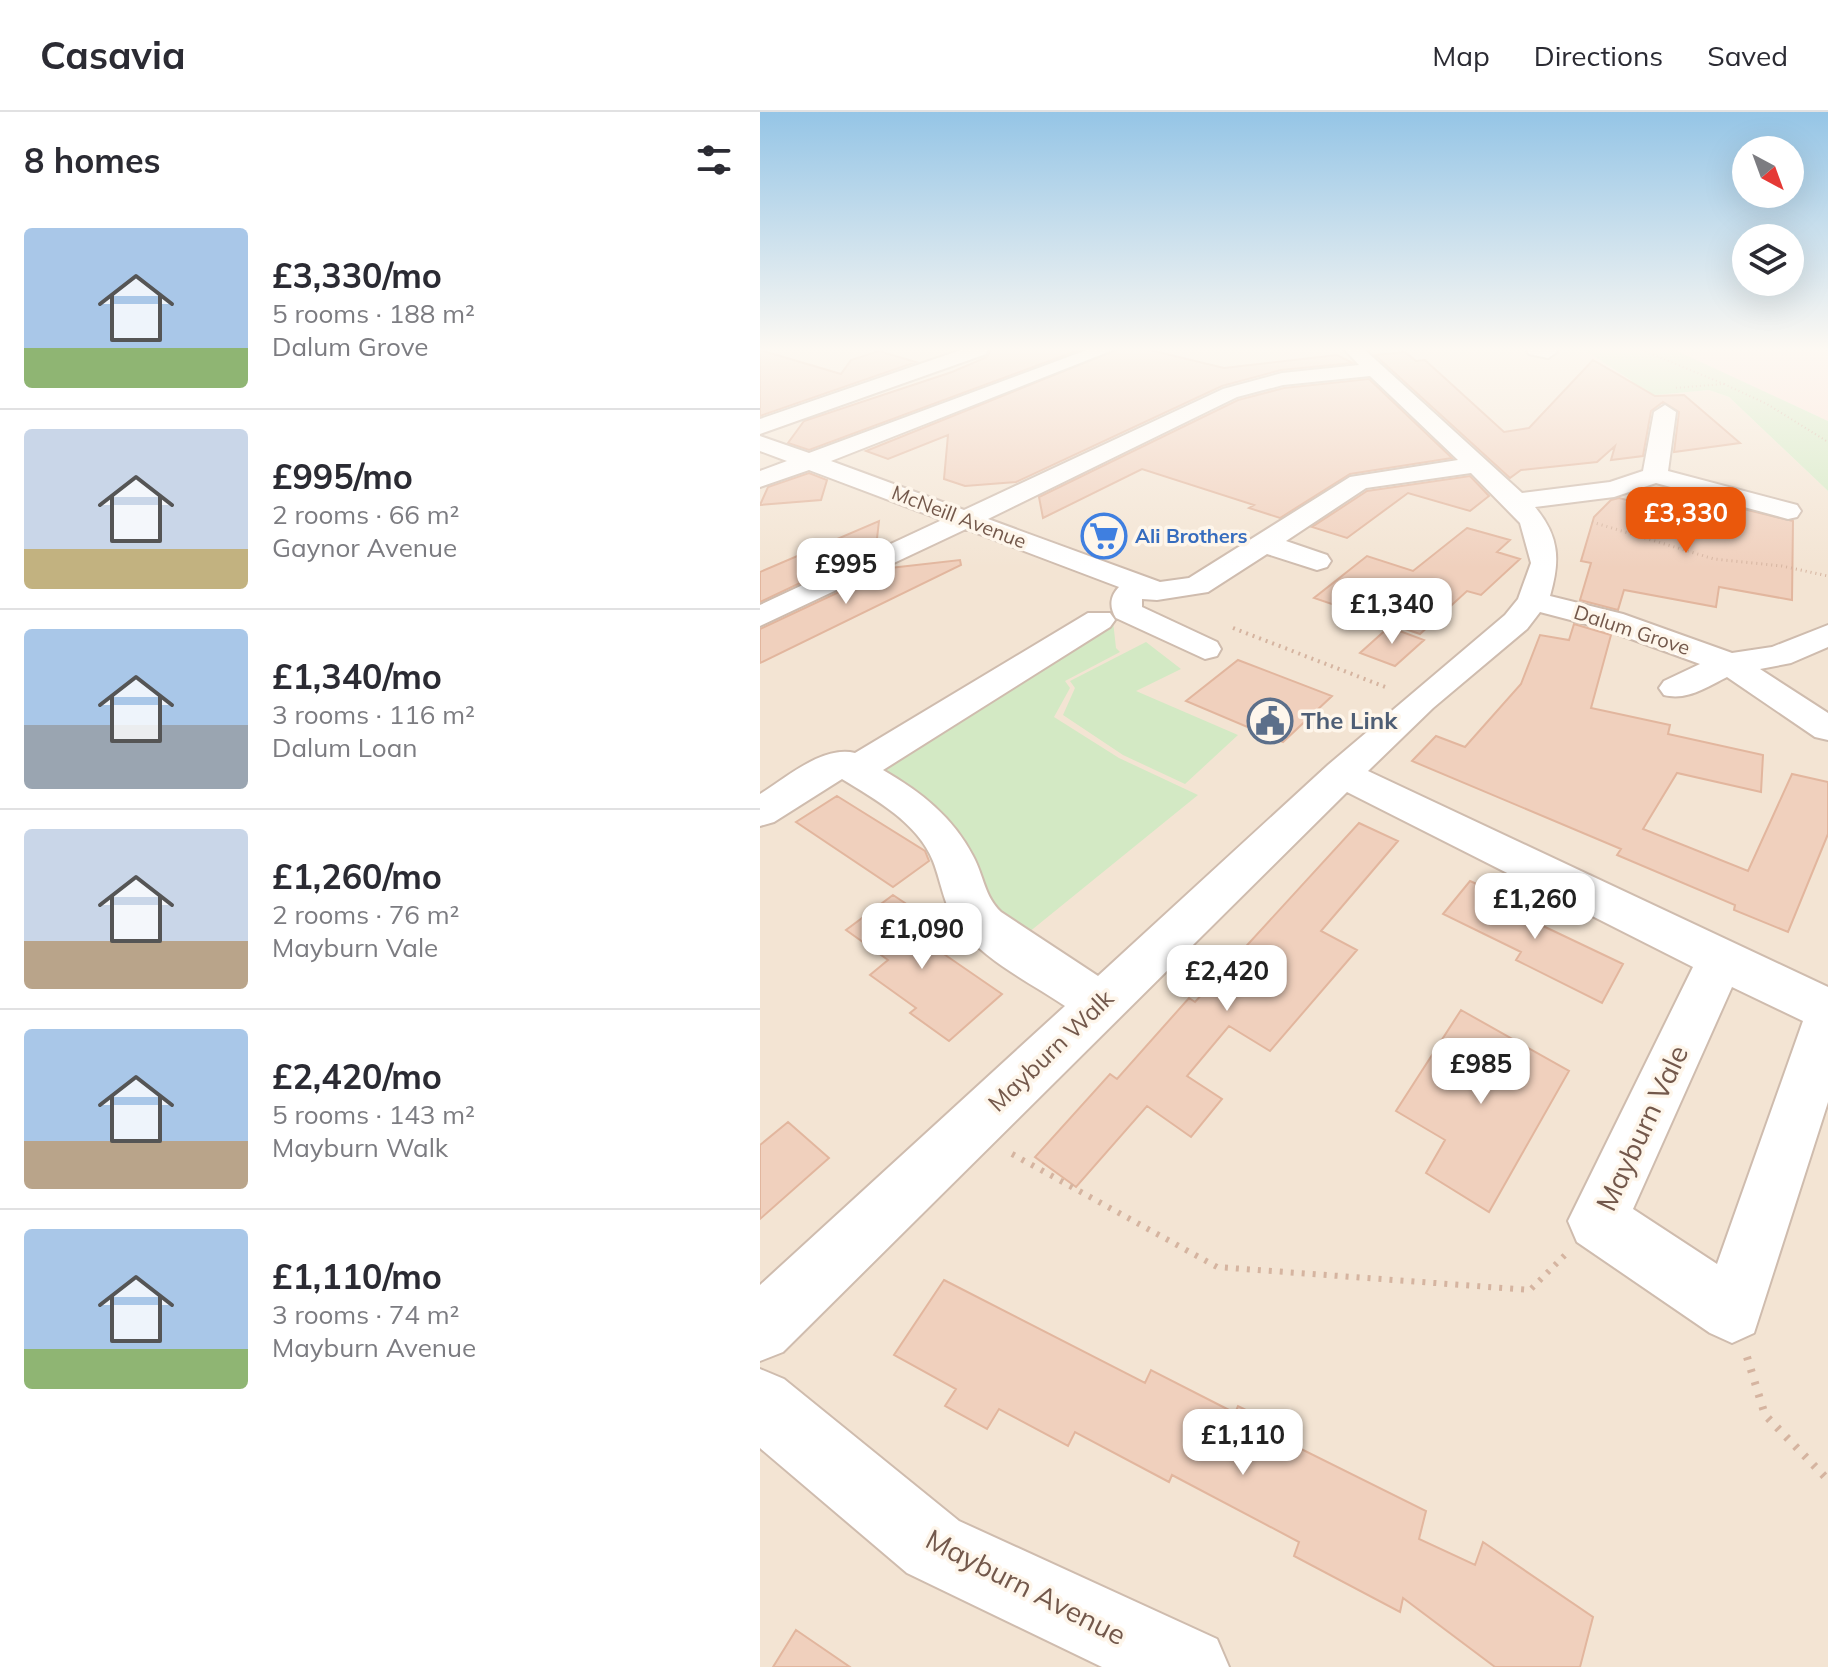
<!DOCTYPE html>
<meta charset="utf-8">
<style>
:root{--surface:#fff;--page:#f7f7f7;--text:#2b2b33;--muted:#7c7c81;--line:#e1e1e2;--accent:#ea580c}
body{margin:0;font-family:Mulish,sans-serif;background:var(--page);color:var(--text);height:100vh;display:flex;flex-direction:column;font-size:30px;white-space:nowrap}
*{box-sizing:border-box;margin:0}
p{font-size:26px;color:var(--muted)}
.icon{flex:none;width:44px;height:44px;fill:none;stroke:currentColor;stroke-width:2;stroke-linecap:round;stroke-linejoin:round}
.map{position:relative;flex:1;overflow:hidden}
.panel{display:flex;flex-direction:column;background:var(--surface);width:760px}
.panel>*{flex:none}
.needle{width:52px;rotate:139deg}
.buttons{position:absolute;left:972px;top:24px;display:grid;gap:16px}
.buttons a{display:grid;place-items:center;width:72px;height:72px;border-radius:50%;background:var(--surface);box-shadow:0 8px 32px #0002;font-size:40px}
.price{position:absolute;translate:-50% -68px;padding:0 18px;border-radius:16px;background:#fff;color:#222;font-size:26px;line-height:52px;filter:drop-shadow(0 2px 4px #0008)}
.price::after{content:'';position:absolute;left:50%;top:48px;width:24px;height:18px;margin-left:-12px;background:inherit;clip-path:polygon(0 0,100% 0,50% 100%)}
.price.current{background:var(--accent);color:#fff}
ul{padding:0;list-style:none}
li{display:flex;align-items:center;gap:24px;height:200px;padding:0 24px}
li+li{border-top:2px solid var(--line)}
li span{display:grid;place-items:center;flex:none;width:224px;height:160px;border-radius:8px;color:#555}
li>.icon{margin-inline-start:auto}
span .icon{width:96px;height:96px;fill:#fffc;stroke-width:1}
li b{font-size:34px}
h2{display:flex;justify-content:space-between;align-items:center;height:96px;padding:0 24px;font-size:34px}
header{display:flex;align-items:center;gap:48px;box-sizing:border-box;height:112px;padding:0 40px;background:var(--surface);border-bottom:2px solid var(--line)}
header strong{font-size:38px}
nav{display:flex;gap:44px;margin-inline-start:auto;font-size:28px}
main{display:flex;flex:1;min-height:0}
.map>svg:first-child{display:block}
.residential{fill:#f3e4d3}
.commercial{fill:#fbe2d9}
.green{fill:#d3e9c4}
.building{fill:#f0d0bd;stroke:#e2b69e;stroke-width:2}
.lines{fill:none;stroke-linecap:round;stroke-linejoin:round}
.minor-casing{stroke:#cfbcae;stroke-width:4}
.path-far4{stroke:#d5b4a0;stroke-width:2;stroke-dasharray:1 3;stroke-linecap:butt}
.path-far3{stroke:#d5b4a0;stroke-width:3;stroke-dasharray:1 4;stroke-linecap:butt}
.path-far2{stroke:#d5b4a0;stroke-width:4;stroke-dasharray:2 5;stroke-linecap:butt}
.path-far1{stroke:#d5b4a0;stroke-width:6;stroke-dasharray:3 8;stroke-linecap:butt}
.path{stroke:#d5b4a0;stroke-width:8;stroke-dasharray:3 10;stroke-linecap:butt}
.minor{fill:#fff;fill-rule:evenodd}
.labels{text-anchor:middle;stroke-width:7;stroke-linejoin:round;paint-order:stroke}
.far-street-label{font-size:20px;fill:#73584b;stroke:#fef6eb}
.far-shop-label{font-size:20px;font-weight:bold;fill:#366cbe;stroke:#fef6eb;text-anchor:start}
.service-label{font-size:24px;font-weight:bold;fill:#4e5e75;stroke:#fef6eb;text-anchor:start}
.street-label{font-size:24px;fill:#73584b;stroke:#fef6eb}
.near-street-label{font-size:28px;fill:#73584b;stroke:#fef6eb}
</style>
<header>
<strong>Casavia</strong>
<nav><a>Map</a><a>Directions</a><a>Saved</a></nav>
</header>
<main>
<section class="panel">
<h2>8 homes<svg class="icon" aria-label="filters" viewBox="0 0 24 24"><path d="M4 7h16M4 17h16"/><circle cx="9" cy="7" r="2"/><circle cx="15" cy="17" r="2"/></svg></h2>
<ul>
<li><span style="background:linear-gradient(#a9c7e8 75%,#8fb573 0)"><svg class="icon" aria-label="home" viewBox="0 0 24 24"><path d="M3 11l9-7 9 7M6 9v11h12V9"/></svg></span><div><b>£3,330/mo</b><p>5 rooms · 188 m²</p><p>Dalum Grove</p></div></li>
<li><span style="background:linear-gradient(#c9d6e8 75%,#c2b280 0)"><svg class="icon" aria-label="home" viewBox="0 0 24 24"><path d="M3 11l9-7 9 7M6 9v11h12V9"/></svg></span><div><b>£995/mo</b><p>2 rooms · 66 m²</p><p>Gaynor Avenue</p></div></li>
<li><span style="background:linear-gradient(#a9c7e8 60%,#9aa5b1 0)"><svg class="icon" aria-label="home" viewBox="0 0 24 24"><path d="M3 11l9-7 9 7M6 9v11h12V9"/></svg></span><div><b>£1,340/mo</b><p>3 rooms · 116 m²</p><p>Dalum Loan</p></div></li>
<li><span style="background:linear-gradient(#c9d6e8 70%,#b9a48a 0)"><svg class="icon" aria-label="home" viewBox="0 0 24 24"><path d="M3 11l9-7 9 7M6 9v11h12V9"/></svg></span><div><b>£1,260/mo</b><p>2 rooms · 76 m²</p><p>Mayburn Vale</p></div></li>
<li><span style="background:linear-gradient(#a9c7e8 70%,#b9a48a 0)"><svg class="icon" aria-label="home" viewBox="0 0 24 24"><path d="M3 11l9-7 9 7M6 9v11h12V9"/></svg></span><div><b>£2,420/mo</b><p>5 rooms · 143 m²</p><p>Mayburn Walk</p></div></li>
<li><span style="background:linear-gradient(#a9c7e8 75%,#8fb573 0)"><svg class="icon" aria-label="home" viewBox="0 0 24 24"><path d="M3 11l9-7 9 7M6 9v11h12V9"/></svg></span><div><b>£1,110/mo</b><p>3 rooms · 74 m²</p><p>Mayburn Avenue</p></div></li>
</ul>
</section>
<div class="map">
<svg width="1068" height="1555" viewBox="0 0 1068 1555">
<rect width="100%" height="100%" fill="#fbf2e5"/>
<path class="residential" d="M0,238h826l47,32 12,14 64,-6 20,7 99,94v1176h-1068z"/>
<path class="commercial" d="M915,238h153v71l-126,-58z"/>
<path class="green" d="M825,238h90l153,71v70l-99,-94 -20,-7 -64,6 -20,-13 7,-2z
M352,500l4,36 4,4 -55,29 5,7 -16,29 65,41 79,37 -175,142 -31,-25 -113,-142z
M386,530l35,27 -45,22 102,44 -53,49 -62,-29 -60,-40 12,-27 -5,-7z"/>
<path class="building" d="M0,238l81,24 10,-14 28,-9 37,11 -156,54z
M231,238h88l-270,100 -21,-7 16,-22 148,-49 35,-15z
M356,238h34l74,18 113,-13 16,8 -72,7 -59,16 -206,96 -51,4 -21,-7 4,-44 -60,24 -22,-8z
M645,240l11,9 9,-1 79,72 25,-4 64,-68 62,36 29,-1 56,48 -66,9 5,-40 -16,-10 -12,9 -8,45 -32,4 4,-14 -18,16 -76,8 -11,8 -135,-123z
M609,267l83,79 -102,16 -70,44 -31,-10 5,-3 -112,-36 -99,49 -4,-21 199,-97 46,-12z
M49,361l18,7 -6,20 -61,5 8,-18z
M710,364l19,20 -19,15 -62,-18 -61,45 -35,-11 55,-36z
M859,386l98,26 14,-18 62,15 -1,79 -73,-13 -3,20 -92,-17 -6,20 -38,-10 11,-37 -10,-2 13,-44 17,-17z
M119,409l-3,26 -116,55v-30z
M707,416l43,12 -13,12 23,7 -39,36 -14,-4 -47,43 -106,-36 53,-42 46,15z
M200,448l1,5 -201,98v-34l130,-61z
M814,512l37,11 -20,73 79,17 -2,9 95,21 -2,37 -84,-19 -34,56 105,42 44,-97 36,8v52l-40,98 -54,-22 1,-5 -118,-50 4,-6 -209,-88 24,-25 29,11 56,-63 19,-49 29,5z
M629,515l35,13 -29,26 -35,-13z
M478,548l94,36 -49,46 -97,-41z
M77,684l88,55 4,10 -36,26 -97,-65z
M599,711l39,18 -77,90 36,19 -87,101 -41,-25 -42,50 35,23 -31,38 -44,-31 -71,81 -41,-30 75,-83 7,5 72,-81 6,4z
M710,769l79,36 -6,9 80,38 -21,39 -86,-43 5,-8 -78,-38z
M133,783l30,20 -17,13 96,66 -53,47 -39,-28 6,-5 -46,-33 18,-15 -42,-30z
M701,898l108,61 -80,141 -63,-39 19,-33 -49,-29z
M28,1010l41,36 -69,61v-74z
M184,1168l201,103 6,-13 84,43 3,-7 57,28 -4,10 135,67 -7,28 56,26 8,-23 110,75 -13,50h-85l-92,-69 -3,14 -106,-56 5,-14 -127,-67 -3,7 -94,-50 -7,14 -69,-37 -12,20 -42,-23 11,-17 -62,-34z
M36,1518l54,37h-77z"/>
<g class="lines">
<g class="minor-casing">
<path id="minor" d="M201,238h27l-2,4 -226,80v-15z
M327,238h26l-282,111 133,49 259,-121 59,-16 77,-8 -14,-15h20l157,143 88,-11 33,-11 11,-59 11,-7 11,7 -8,59 129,34 4,6 -4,6 -9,2 -132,-36 -42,14 -79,10c25,30 25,54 15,89l73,18 109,39 40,-6 56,-22v22l-37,16 -31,6 68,44v27l-13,-3 -88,-60c-20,10 -40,24 -63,18l-5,-7 5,-7 36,-17 -99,-36 -61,-16 -13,17 -94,79 -65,63 460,216v115l-74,231 -22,10 -22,-10 -133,-91 -9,-21 125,-254 -346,-175 -564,560 -23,9v-76l305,-279c-34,-23 -78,-44 -104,-77 -17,-20 -19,-45 -28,-68 -15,-38 -58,-62 -91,-82l-68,43 -14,4v-32c26,-16 63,-49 95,-41l233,-140h22l5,7 -5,7 -227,143c38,22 70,47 90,86 11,20 11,40 28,56l97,64 230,-211 177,-150 13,-16 13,-36 -11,-40 -49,-50 -105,15 -80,53 41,14 4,6 -4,6 -10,3 -50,-16 -59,38 -51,8 -15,-1v8l75,35 4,7 -4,7 -12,3 -89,-41c-7,-11 -6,-22 3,-31l-153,-58 -206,97v-21l182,-85 -133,-50 -49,17v-16l27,-10 -27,-10v-15l49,17zM610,264l88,84 -108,17 -161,101 -29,4 -172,-63 249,-122 46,-12zM972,875l71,34 -86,243 -84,-55z
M767,238h29l1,2 -9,6 -19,-4z
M0,1257l24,10 175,142 258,118 12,28h-127l-195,-94 -147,-125z"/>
</g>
<path class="path-far4" d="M882,238l82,34 -50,4
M964,272l43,20 61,38"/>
<path class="path-far3" d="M832,410l122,37 68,7 46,10"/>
<path class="path-far2" d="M473,516l155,60"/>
<path class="path-far1" d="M252,1042l205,113 313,23 35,-35"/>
<path class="path" d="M987,1245l18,58 63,65"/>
<use href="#minor" class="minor"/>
</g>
<linearGradient id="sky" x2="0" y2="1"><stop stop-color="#95c5e6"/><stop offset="0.52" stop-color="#fdf9f3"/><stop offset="1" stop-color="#fdf9f3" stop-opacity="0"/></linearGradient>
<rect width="1068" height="456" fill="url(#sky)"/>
<defs>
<g id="supermarket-ring" transform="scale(2.3)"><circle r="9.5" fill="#fef6eb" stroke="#3f7fe0" stroke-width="1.5"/><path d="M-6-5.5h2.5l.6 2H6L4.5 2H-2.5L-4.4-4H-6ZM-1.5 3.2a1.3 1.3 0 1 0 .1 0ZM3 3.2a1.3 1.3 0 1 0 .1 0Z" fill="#3f7fe0"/></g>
<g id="civic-ring" transform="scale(2.3)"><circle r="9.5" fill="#fef6eb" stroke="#5c6f8a" stroke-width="1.5"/><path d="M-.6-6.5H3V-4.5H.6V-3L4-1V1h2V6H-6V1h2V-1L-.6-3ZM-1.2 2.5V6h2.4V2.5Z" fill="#5c6f8a"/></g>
</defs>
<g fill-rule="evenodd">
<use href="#supermarket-ring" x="344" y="424"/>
<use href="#civic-ring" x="510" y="609"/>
</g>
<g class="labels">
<g class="far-street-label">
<text transform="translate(199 405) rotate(21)" y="7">McNeill Avenue</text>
<text transform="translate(872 518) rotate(18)" y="7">Dalum Grove</text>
</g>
<g class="far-shop-label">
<text x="375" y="431">Ali Brothers</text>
</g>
<g class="service-label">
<text x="541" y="617">The Link</text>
</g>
<g class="street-label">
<text transform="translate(291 939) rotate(-44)" y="8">Mayburn Walk</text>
</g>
<g class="near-street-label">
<text transform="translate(882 1016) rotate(-65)" y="10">Mayburn Vale</text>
<text transform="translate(266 1475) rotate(27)" y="10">Mayburn Avenue</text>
</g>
</g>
</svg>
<div class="buttons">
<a><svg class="needle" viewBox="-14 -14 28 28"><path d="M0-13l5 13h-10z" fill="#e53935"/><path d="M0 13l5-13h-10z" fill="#7c7c81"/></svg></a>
<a><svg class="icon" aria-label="layers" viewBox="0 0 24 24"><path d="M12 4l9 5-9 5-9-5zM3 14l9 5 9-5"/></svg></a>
</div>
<b class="price current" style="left:926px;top:443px">£3,330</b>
<b class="price" style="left:86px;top:494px">£995</b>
<b class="price" style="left:632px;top:534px">£1,340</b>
<b class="price" style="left:775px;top:829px">£1,260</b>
<b class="price" style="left:162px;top:859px">£1,090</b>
<b class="price" style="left:467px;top:901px">£2,420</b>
<b class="price" style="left:721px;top:994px">£985</b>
<b class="price" style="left:483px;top:1365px">£1,110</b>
</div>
</main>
